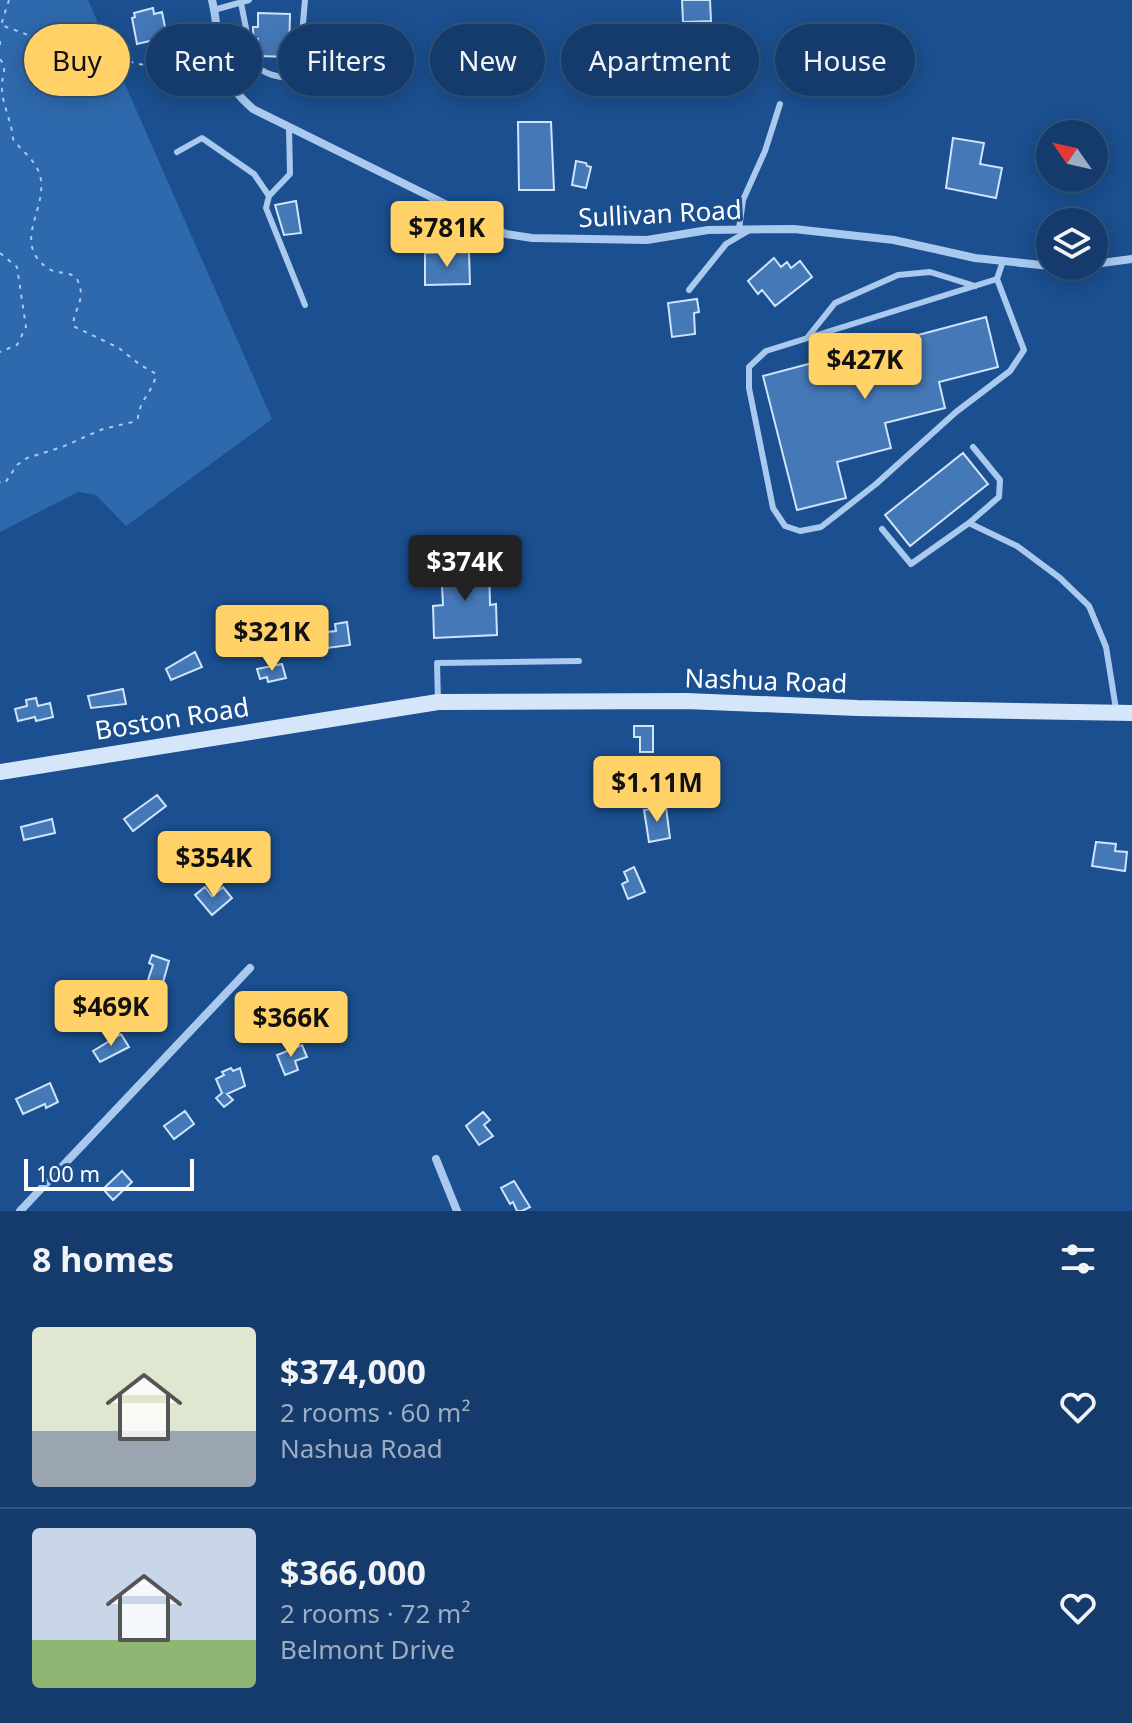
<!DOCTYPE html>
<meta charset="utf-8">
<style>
:root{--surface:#143b6b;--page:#214673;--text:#f1f3f6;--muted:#9dadc1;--line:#33557e;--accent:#ffd166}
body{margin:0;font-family:"Noto Sans",sans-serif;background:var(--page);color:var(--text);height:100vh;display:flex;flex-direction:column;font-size:30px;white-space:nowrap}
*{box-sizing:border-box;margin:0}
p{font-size:26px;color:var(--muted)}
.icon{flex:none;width:44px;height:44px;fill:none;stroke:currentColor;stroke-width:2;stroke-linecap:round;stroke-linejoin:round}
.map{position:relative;height:1211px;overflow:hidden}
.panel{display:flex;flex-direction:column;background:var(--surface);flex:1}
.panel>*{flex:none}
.top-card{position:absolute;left:24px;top:24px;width:1084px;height:72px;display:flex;gap:16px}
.needle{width:52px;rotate:304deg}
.controls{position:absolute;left:1036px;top:120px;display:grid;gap:16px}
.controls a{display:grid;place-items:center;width:72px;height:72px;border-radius:50%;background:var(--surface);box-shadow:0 4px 20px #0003,0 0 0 2px var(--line);font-size:40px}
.scale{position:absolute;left:24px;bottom:20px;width:170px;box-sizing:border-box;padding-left:8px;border:4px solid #fff;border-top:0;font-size:22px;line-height:28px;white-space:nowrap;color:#fff;-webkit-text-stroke:6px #1b4f8f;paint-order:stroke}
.price{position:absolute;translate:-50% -68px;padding:0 18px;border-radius:8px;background:var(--accent);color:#111;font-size:26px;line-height:52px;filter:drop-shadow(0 2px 4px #0008)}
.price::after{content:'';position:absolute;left:50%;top:48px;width:24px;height:18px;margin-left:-12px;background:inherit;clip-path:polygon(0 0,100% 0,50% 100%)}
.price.on{background:#222;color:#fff}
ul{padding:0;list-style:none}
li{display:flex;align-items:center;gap:24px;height:200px;padding:0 32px}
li+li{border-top:2px solid var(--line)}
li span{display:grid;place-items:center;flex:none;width:224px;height:160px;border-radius:8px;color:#555}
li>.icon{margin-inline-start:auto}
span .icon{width:96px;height:96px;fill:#fffc;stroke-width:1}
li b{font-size:34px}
h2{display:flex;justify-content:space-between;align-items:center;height:96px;padding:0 32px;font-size:34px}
.chip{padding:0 28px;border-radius:36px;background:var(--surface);box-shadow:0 4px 20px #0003,0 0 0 2px var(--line);font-size:28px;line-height:72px}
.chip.on{background:var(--accent);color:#111}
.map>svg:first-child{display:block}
.green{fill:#2e69ad}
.building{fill:#4478b7;stroke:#cfe3fa;stroke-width:2}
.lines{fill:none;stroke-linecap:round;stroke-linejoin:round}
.path{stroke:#a9c9ee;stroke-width:2;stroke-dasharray:4 6;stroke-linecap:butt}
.service{stroke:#a9c9ee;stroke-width:6}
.minor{stroke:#a9c9ee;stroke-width:8}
.secondary{stroke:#d6e6fa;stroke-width:16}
.labels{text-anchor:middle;stroke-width:6;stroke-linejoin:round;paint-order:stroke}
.street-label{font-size:26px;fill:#fff;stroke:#1b4f8f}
</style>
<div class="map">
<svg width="1132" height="1211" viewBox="0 0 1132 1211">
<rect width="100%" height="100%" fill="#1b4f8f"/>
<path class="green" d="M0,0h88l184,419 -146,107 -30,-31 -18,-3 -78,40z"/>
<path class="building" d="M682,0h28l1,21 -28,1z
M153,8l1,6 8,-2 5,25 -30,7 -5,-26 3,-1 -1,-4z
M258,13l32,1 -1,43 -31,-1v-17h-4l-1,-9v-3h5z
M518,122h33l3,68h-35z
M953,138l31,5 -4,21 22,4 -6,30 -50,-10z
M576,161l10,2 1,3 4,1 -5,21 -14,-3z
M296,201l5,32 -17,2 -9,-30z
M469,252l1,32 -45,1v-32z
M774,258l7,9 6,-5 4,6 9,-7 12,16 -37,29 -13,-16 -4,4 -10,-13z
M697,299l2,13 -5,1 1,21 -23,3 -4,-34z
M986,317l12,50 -59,15 6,26 -60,15 6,25 -54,14 9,36 -49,12 -34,-134z
M963,453l25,31 -78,62 -25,-31z
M489,564l1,41 6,-1 1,31 -63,3 -1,-32 10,-1 -2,-39z
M347,622l3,23 -30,4 -2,-16 18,-2 -1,-7z
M195,652l7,15 -31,13 -5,-11z
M282,664l4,14 -18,4 -1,-5 -7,2 -3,-10z
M123,689l3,15 -35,4 -3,-12z
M36,698l2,8 12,-3 3,14 -17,4 -1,-4 -17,4 -3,-12 12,-3 -1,-6z
M634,726h19v26h-13v-15h-6z
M157,795l9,11 -33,25 -9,-12z
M666,807l4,31 -21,4 -5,-32z
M52,819l3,14 -31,7 -3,-13z
M1096,842l20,2 -1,7 12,1 -2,19 -33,-5z
M634,867l11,25 -17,7 -6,-15 6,-3 -4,-9z
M205,887l7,9 11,-9 9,11 -20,17 -17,-20z
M152,955l17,6 -7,25 -14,-6 5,-15 -4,-2z
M121,1034l8,13 -29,15 -7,-11z
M302,1045l5,12 -12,4 3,9 -13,5 -8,-20z
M231,1068l2,3 7,-3 5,18 -18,8 6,6 -9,7 -8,-9 6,-5 -6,-14 8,-4 -2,-3z
M50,1083l8,19 -12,6 -1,-4 -22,10 -7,-15z
M185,1111l9,13 -20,15 -10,-13z
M483,1112l7,8 -6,5 9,11 -14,9 -13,-19z
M122,1171l10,11 -19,18 -10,-11z
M514,1181l16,26 -8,4h-5l-4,-9 -3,2 -9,-16z"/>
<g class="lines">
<path class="path" d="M9,0l-8,25 46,17 122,29 30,-7 13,4
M0,41v10
M0,59c8,11 2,14 2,26 -1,18 10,36 11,54 10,14 25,22 28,41 4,33 -28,62 6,88 9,6 19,3 29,9 12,23 -2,29 -3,49l46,22 20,16 17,10c-2,17 -17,26 -18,44l-5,4 -30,7 -41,18 -35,11 -10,7 -12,18 -5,-1
M0,253l17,14 9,60 -9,18 -17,7"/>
<path class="service" d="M241,3l12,60c12,13 28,14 45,17l7,-80
M214,10l35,-10
M289,127l1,47 -21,22 -3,12 39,97
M177,152l25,-14 52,36 15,22
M739,229l4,-29 22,-49 15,-47
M997,279l27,71 -14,21 -54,41 -80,72 -55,43 -21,4 -15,-5 -12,-18 -24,-120v-21l17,-16 231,-72 6,-18
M689,290l37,-46 22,-13
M807,338l28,-35 63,-28 32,-3 45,14
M969,523l30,-26 1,-17 -27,-33
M882,529l29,35 58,-41 48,23 43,32 29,28 17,41 10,62
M438,702l-1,-39 142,-2"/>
<path class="minor" d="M212,0c13,54 -6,67 41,109l253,125 26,4 115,2 61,-10 86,-1 100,11 81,18 75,8
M1094,264l38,-5
M1055,266h27
M436,1159l21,52
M20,1211l230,-243"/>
<path class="secondary" d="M0,772l438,-70 248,-1 171,7 275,5"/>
</g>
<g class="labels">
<g class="street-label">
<text transform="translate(660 214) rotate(-3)" y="9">Sullivan Road</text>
<text transform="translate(766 681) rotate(2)" y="9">Nashua Road</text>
<text transform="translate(172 719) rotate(-9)" y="9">Boston Road</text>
</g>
</g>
</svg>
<div class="controls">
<a><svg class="needle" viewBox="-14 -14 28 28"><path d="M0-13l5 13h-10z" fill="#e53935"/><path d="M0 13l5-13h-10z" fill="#9dadc1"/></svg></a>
<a><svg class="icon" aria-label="layers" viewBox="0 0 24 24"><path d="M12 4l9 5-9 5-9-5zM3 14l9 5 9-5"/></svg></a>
</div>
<div class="scale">100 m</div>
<b class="price" style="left:447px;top:269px">$781K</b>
<b class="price" style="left:865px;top:401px">$427K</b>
<b class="price on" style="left:465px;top:603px">$374K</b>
<b class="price" style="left:272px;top:673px">$321K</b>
<b class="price" style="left:657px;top:824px">$1.11M</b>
<b class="price" style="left:214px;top:899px">$354K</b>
<b class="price" style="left:111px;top:1048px">$469K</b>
<b class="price" style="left:291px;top:1059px">$366K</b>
<div class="top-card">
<a class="chip on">Buy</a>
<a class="chip">Rent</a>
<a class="chip">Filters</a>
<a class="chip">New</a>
<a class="chip">Apartment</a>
<a class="chip">House</a>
</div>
</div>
<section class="panel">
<h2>8 homes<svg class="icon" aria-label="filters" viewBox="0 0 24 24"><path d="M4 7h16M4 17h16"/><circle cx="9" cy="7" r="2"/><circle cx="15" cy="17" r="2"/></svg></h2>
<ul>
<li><span style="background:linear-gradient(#dfe7d0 65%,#9aa5b1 0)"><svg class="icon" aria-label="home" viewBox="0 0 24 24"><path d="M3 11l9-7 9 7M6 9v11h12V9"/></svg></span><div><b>$374,000</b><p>2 rooms · 60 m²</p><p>Nashua Road</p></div><svg class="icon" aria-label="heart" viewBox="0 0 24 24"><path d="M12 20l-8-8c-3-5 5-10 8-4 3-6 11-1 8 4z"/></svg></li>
<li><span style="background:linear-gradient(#c9d6e8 70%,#8fb573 0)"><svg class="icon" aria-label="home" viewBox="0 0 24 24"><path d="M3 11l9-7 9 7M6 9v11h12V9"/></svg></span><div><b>$366,000</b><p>2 rooms · 72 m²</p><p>Belmont Drive</p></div><svg class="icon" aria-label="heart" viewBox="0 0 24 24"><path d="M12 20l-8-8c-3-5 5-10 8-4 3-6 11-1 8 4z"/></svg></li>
</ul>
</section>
